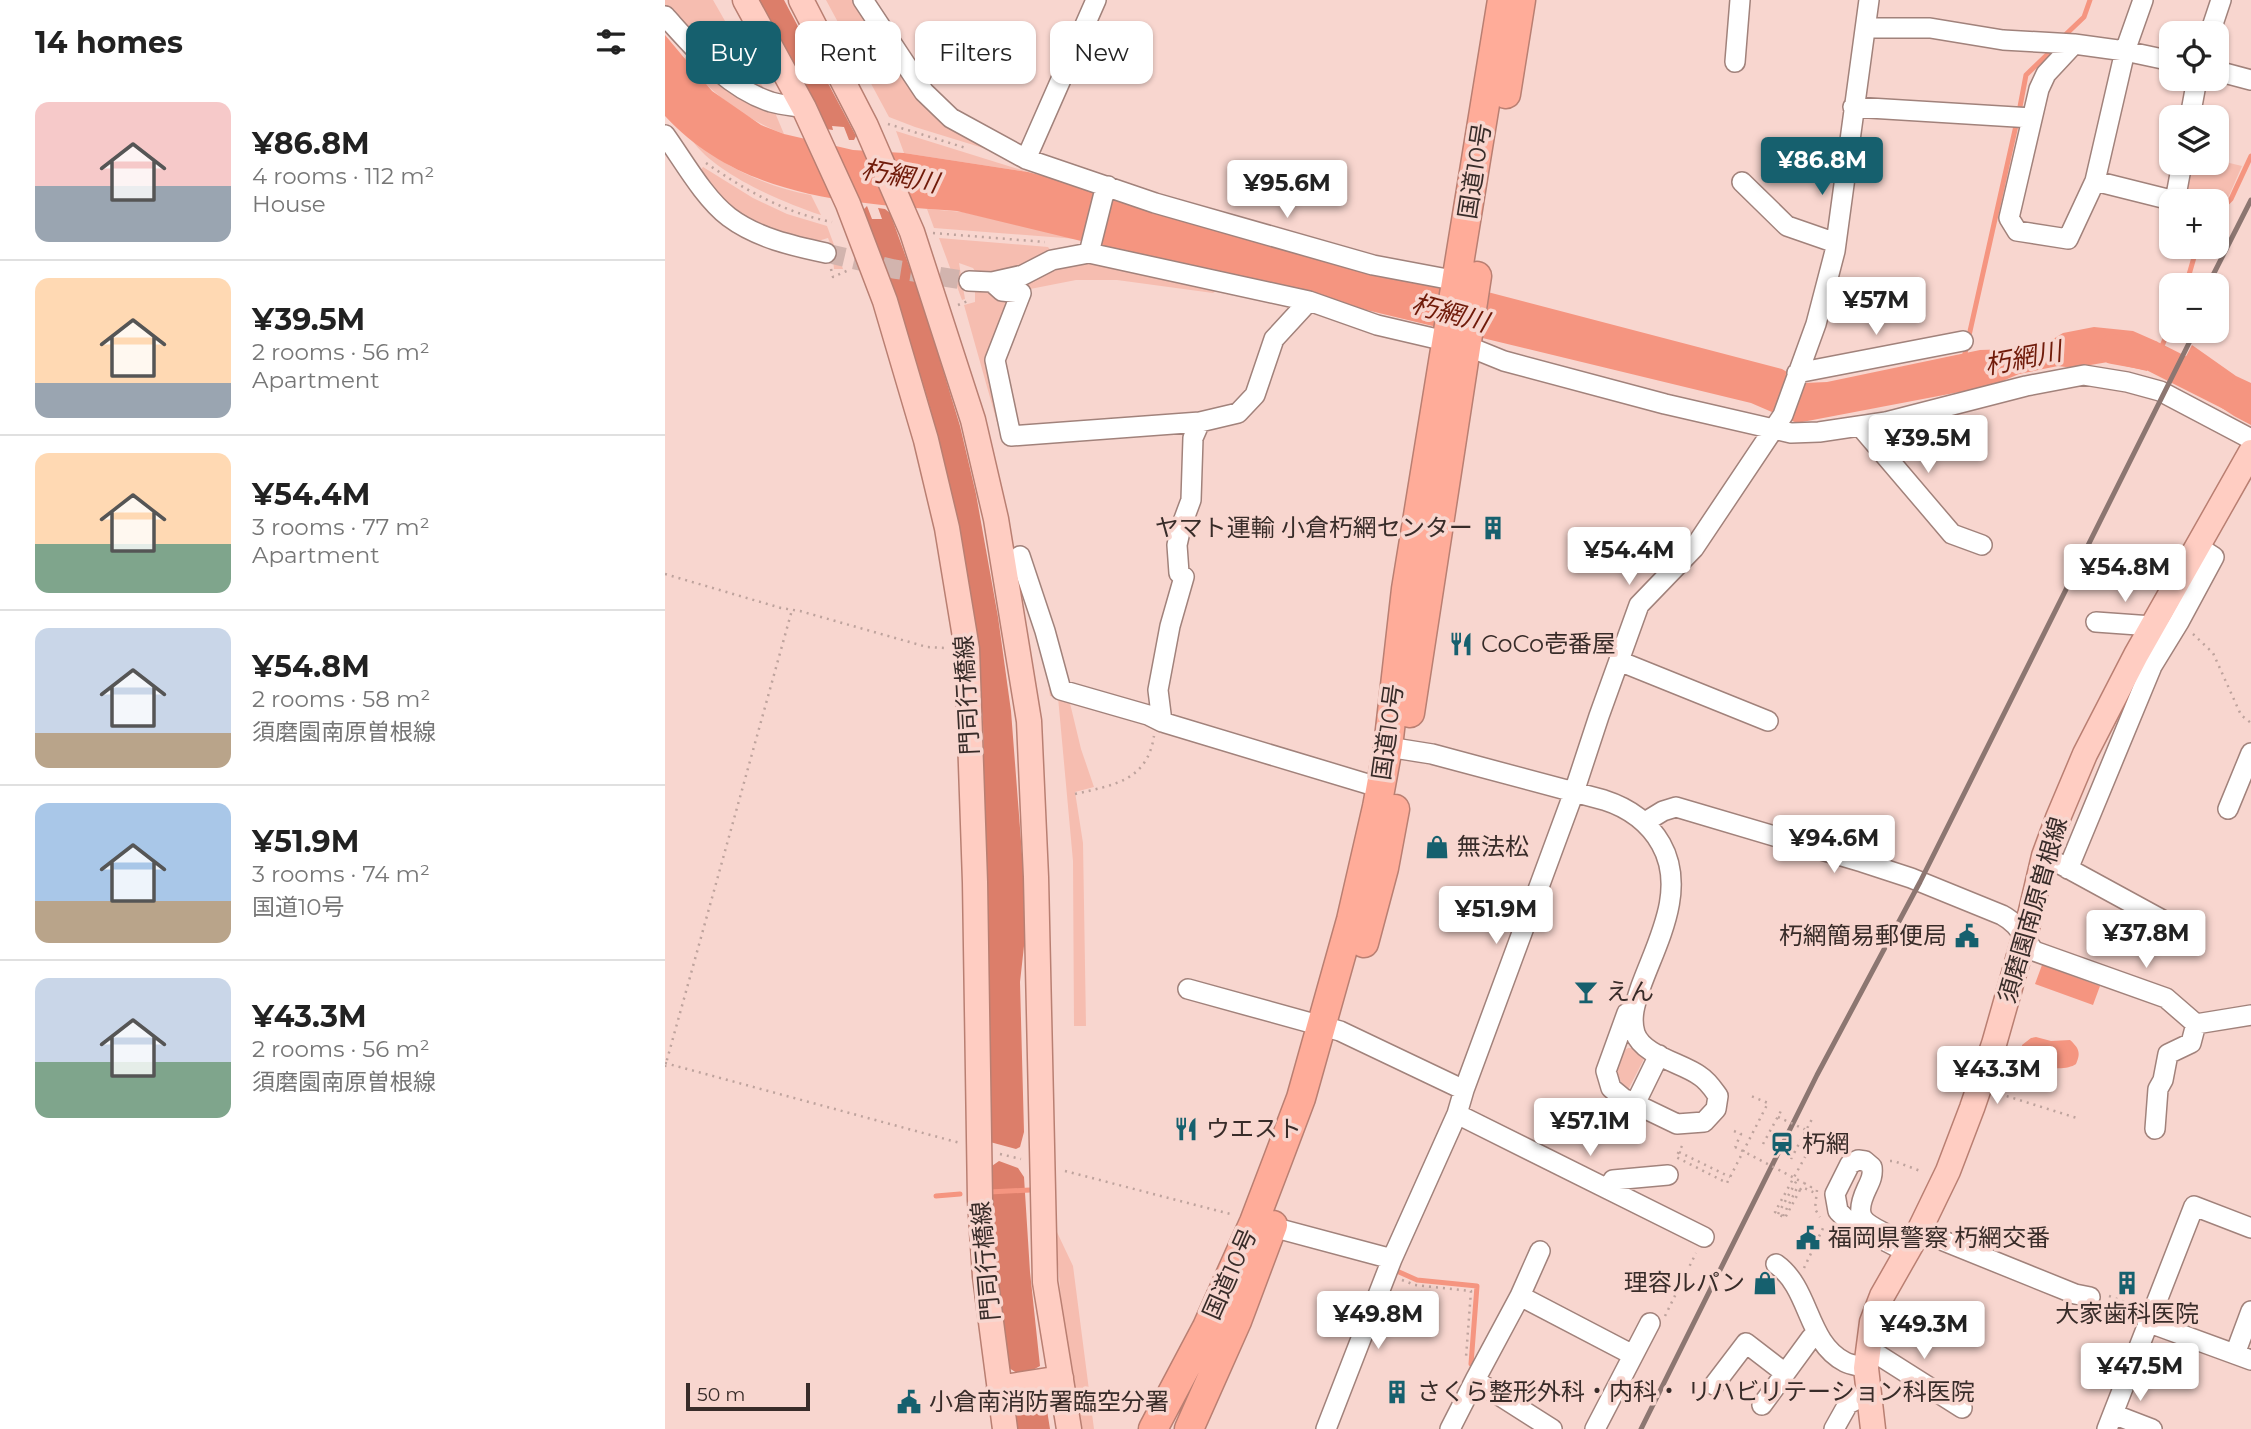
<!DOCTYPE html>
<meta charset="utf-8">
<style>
:root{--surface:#fff;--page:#f6f6f6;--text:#222;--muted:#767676;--line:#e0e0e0;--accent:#16606e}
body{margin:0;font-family:Montserrat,"Noto Sans JP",sans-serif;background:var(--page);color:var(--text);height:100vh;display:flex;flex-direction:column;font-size:26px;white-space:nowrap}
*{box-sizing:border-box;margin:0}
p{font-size:23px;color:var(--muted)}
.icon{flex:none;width:38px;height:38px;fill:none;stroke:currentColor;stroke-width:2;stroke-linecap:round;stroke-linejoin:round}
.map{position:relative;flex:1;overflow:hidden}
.details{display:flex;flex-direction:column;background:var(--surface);width:665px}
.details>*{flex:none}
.banner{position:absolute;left:21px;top:21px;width:665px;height:63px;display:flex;gap:14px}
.buttons{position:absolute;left:1494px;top:21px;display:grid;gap:14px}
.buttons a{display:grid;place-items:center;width:70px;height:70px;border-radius:14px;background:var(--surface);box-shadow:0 2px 5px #0004;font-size:35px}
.scale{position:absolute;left:21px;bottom:18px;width:124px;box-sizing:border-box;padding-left:7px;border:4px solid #382c29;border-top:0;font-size:19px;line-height:24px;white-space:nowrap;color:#382c29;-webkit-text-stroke:5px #f8d6cf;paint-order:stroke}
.price{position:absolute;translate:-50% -60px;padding:0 16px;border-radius:7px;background:#fff;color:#222;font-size:23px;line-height:46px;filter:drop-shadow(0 2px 4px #0008)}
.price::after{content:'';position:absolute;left:50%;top:42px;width:21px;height:16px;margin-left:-10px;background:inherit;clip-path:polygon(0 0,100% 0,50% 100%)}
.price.selected{background:var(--accent);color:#fff}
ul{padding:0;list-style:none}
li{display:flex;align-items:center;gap:21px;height:175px;padding:0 35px}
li+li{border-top:2px solid var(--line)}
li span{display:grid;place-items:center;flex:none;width:196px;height:140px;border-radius:14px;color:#555}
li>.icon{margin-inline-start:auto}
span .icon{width:84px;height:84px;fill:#fffc;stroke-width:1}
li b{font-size:30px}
h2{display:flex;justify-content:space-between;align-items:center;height:84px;padding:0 35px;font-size:30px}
.pill{padding:0 24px;border-radius:14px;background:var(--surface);box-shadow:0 2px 5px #0004;font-size:24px;line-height:63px}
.pill.selected{background:var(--accent);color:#fff}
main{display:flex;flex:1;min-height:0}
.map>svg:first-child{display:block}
.green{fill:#f6bdb0}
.forest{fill:#dc7e6a}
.water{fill:#f59580}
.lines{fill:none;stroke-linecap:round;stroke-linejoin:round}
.stream{stroke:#f59580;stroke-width:5}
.river{stroke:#f59580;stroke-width:30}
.minor-tunnel{stroke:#d2b4ae;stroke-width:19;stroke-dasharray:19 10;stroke-linecap:butt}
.minor-casing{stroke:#a1827b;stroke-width:22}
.major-casing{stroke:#b97f72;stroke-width:27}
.highway-casing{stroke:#b97f72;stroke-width:31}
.path{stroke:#bea39d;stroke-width:2.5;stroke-dasharray:2 5;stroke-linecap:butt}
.minor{stroke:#fff;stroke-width:19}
.major{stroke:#ffcdc2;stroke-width:24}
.highway{stroke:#ffac99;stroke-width:28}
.rail{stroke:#8c7671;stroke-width:5}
.path-bridge{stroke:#bea39d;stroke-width:2.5;stroke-dasharray:2 5;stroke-linecap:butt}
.labels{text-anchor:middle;stroke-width:7;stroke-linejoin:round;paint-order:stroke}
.street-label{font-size:24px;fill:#382c29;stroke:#f8d6cf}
.poi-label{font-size:24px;fill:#382c29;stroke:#f8d6cf;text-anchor:start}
.water-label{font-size:26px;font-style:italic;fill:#701b0a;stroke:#f8d6cf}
</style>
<main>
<section class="details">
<h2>14 homes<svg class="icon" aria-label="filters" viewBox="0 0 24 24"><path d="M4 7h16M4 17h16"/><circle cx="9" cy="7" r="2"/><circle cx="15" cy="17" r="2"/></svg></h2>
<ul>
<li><span style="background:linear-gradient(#f6c9c9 60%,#9aa5b1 0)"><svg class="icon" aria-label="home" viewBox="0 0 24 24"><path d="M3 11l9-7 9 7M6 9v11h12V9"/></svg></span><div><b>¥86.8M</b><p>4 rooms · 112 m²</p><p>House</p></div></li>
<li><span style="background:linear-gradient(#ffd9b3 75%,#9aa5b1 0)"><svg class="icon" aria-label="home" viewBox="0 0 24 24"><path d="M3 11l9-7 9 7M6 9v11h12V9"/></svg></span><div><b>¥39.5M</b><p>2 rooms · 56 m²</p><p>Apartment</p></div></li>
<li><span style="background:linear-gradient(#ffd9b3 65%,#7fa58c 0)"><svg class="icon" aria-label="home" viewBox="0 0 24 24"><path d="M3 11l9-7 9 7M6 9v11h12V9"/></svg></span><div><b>¥54.4M</b><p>3 rooms · 77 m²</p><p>Apartment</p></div></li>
<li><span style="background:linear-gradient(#c9d6e8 75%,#b9a48a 0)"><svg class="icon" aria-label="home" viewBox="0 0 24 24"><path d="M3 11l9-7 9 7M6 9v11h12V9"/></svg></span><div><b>¥54.8M</b><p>2 rooms · 58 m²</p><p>須磨園南原曽根線</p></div></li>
<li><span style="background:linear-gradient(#a9c7e8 70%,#b9a48a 0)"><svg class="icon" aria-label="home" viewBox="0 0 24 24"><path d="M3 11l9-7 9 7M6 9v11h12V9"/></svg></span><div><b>¥51.9M</b><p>3 rooms · 74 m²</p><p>国道10号</p></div></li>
<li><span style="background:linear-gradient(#c9d6e8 60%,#7fa58c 0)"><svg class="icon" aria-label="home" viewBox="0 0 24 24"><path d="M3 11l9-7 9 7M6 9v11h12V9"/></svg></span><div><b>¥43.3M</b><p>2 rooms · 56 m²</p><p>須磨園南原曽根線</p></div></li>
</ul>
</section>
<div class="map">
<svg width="1586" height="1429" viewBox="0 0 1586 1429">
<rect width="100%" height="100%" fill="#f8d6cf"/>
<path class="green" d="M0,0h48l55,96 -22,-12 -81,-75z
M161,0h27l59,89 94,66 -91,-28 -26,-10z
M26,51l82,57 11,26c-41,-16 -74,-41 -100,-75z
M231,131l132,41 -124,-19z
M27,140c35,28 75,47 119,55l10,20c-39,-13 -106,-41 -129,-75z
M1552,160l25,6 -14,32 -11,11v-8h-36l6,-38h30z
M38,167l50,31 34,16 40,12 16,43h-9l-2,-21 -4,-10 -10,3 3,6c-33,-10 -71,-21 -96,-45 -10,-9 -17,-21 -25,-31z
M262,209l36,3 114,27 -143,-11z
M274,238l109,9 3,4c-26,14 -45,23 -76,20l-2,-3 -14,-5 6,36 -3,1z
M428,262l128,25 -8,6 -96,-13h-41l-51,10 -22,-4 67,-22z
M310,291l43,4 -26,65 10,80 -38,-135 11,-3z
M377,637l26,58 13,54 13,38 -19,5 8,51 3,183h-12l-1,-165 -15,-164 -8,-1z
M963,1048h7l12,5 -19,37c-12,-12 -13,-21 -8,-37z
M390,1228l18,38 21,163h-16l-14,-93z"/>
<path class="forest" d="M93,0h26l72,136 -2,4h-5l-5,-13 -12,-1 1,4 -7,-1z
M202,206l5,13h10l-4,-11 7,1 5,4 34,94 36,119 16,68 22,123 13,94 16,208 -7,63 4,150 -4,15 -4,2 -26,-7 -7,-419c-7,-90 -20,-180 -41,-269 -19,-83 -51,-163 -80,-243z
M334,1161l19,7 6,9 6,95 10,94 -9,5 -14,2 -8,-5 -9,-42 -11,-158z
M373,1391l8,13 4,25h-35l-2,-29 3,-6z"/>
<path class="water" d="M0,35l47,56 49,34 23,9 69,16 51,3 124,19 754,197 23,14 22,-1 153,-32 30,-1 40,-8 13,-8 31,-6 39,4 25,11 -11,29 -39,-9 -35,6 -15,-2 -39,8 -28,12 -194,37 -46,-20 -794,-192c-106,-8 -215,-12 -292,-95z
M1527,345l44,31 15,7v42l-17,-9 -59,-39z
M1377,965l58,21 -7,19 -58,-21z
M1371,1037l15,4 19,-1c9,8 11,13 6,24 -14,10 -55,2 -54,-19l9,-7z"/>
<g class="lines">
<path class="stream" d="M1396,39l23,-22 6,-17
M1354,112l7,-37 27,-26
M1552,213l14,-14 20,-43
M1521,285l11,-38
M1299,358l53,-237
M1492,358l15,-36
M324,1192l41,-2
M271,1196l24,-2
M734,1272l18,8 60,6 -6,78 2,2"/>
<path class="river" d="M1448,349l39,7 99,50"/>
<path class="minor-tunnel" d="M161,253l68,16 75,12"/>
<g class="minor-casing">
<path id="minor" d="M198,0l61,92 27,26 75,41 129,44 218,62 85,16
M0,16c30,33 62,72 106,86 11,3 22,4 33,6
M1201,28h64l73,12 71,4 51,7 47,10
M1545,33l11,-33
M1409,44l-28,30 -7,15 -30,129 8,13 51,8 27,-58 30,-130 18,-51
M1070,62l5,-62
M1552,71l34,9
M1188,107l179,11
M1525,117l7,-38
M0,135c18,25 39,63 64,82 28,21 64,29 97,36
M361,159l70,-159
M1430,181l80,20 7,-38
M1077,182l45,44 49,17
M424,253l14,-56 5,-11
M304,281l23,1 31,-7 29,-15 37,-7 220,48 68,24 90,21 37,15 161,43 126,29 28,-1 67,-10 140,-36 58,-11 43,7 33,9 91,48
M327,282l10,9 19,2 -26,67 16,76 189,-14
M644,301l-35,38 -19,56 -17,18 -38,9 -7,16 -2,62 -10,27 -4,18 2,28 5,4 -14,49 -12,64 4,32 219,66
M1132,373l166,-32
M1195,426l92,108 30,11
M355,556l25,75 16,59 87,25 14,7
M1431,622l56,4
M954,661l149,60
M723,747l44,7 172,46c25,8 44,21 57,44 26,46 -4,98 -20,142 -5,15 -11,31 -6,47 8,23 48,30 65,43 8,5 13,13 18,20l-2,13 -12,13 -27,2 -54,-26 -12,-10 -5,-17 21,-58 6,-3
M1563,809l23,-56
M980,822l18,-11 13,-4 186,55 49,16 91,37c17,9 20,21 32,36l132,47 30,26 55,-9
M1393,863l121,66
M1403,869l84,-203 27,-44 35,-65 -17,-11
M523,989l152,42 124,59
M970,1104l24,-49
M792,1114l247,123
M1490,1129l3,-40 5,-9 5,-26 23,-11 5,-19
M943,1189l5,-9 55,-5
M596,1224l131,35
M1254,1231l156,63 15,3
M1234,1244l-4,2 -45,-23 -12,-12 -3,-17 15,-30 8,-4 7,1 7,6c1,8 -1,13 -5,21 -17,36 2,35 30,52l2,4 8,4
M1111,1264c35,25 30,78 69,98 6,3 15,4 21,6
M855,1296l20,-45
M1482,1322l104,38
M1203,1351l12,5 82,52
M1570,1354l16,-43
M810,1380l45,-84 113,59
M1049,1385l32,-42 39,30
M1097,1405l49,-67 7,-3
M1448,1414l39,15
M661,1429l66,-170 65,-145 7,-24 110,-298 25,-76 40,-111 55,-57 89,-133 33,-91 19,-73 34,-251
M785,1429l25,-49 77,49
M930,1429l55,-106
M1169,1429l14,-25 20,-10
M1442,1429l87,-223 57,22"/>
</g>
<g class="major-casing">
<path id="major" d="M80,0l59,108 44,96 37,97 41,139 21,88 20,121 8,233 5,318 5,76 20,153
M136,0l65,126 46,106 61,188 23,99 33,202 7,156 9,405 24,147
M334,1388l62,-10
M1208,1429l-7,-61 6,-46 10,-26 37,-65 29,-60 24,-63 22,-64 33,-116 17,-72 14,-38 27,-64 51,-99 115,-203"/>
</g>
<g class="highway-casing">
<path id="highway" d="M841,94l15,-94
M745,713l67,-437
M699,943l20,-75 11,-59
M488,1429l54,-102 47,-105 24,-63 23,-61 50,-178 26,-113 11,-60 18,-158 96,-589
M524,1429l48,-108 36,-96"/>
</g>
<path class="path" d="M223,124l78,24
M41,163c39,27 79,50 126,59
M268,233l112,9
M166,269l2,8 18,-8
M293,305l12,-5
M0,574l116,34 19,3 127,36 19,1
M1528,634l20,19 28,62 10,8
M410,794c39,-9 72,-13 79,-58
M0,1063l295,80
M0,1067l127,-457
M1335,1094l80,25
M1069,1131l7,3 -6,13
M1098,1144l19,-35
M1017,1146l-6,11 51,26 41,-80 -17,-7
M1014,1152l51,25
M335,1154l21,5
M1126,1159l21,-40
M1225,1161h4l29,11
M400,1171l169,44
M1139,1183l7,4 -2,3
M1135,1190l-15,28 -10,-6 42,-77
M1152,1190l-2,19 5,8
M1113,1214l19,-34
M1118,1216l14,-28 3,2 2,-3 13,6
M1139,1268l21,-44
M737,1280l13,5 56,6 -5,66
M1444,1296l27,10
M1442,1304l24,8
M1437,1309l29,11
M1000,1316l31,-63"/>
<use href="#minor" class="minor"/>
<use href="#major" class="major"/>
<use href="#highway" class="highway"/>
<path class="rail" d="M1543,285l43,-85
M976,1429l176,-354 103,-193 275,-551"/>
<path class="path-bridge" d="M1113,1117l39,18
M1070,1147l69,36"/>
</g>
<defs>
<g id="building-bare" transform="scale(1.89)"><path d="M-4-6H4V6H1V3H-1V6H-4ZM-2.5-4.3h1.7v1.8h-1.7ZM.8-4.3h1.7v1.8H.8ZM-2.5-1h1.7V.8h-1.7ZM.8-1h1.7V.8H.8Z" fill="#16606e" stroke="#f8d6cf" stroke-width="2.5" paint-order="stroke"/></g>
<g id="restaurant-bare" transform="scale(1.89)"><path d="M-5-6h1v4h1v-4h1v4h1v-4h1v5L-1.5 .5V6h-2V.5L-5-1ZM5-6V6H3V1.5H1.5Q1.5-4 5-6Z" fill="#16606e" stroke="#f8d6cf" stroke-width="2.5" paint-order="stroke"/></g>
<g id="shop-bare" transform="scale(1.89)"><path d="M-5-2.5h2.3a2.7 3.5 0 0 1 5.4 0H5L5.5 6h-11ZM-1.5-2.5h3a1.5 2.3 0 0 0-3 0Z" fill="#16606e" stroke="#f8d6cf" stroke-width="2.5" paint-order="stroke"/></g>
<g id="civic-bare" transform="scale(1.89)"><path d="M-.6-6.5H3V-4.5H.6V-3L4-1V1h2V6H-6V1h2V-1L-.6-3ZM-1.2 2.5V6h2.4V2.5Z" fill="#16606e" stroke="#f8d6cf" stroke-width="2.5" paint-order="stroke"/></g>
<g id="bar-bare" transform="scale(1.89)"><path d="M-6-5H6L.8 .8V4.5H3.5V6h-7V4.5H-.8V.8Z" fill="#16606e" stroke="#f8d6cf" stroke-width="2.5" paint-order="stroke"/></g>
<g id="station-bare" transform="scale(1.89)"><path d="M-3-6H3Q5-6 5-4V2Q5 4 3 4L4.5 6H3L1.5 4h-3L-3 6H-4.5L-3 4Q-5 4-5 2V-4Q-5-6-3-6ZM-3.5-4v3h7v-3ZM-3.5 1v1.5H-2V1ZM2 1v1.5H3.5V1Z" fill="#16606e" stroke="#f8d6cf" stroke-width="2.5" paint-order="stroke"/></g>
</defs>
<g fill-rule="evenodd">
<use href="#building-bare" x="828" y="528"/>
<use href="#restaurant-bare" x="796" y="644"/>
<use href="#shop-bare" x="772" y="847"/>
<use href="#civic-bare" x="1302" y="936"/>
<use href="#bar-bare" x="921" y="992"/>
<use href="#restaurant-bare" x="521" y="1129"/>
<use href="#station-bare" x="1117" y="1144"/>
<use href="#civic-bare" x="1143" y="1238"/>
<use href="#shop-bare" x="1100" y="1283"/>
<use href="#building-bare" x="1462" y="1283"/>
<use href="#building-bare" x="732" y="1392"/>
<use href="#civic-bare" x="244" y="1402"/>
</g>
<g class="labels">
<g class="street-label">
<text transform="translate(810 171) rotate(-81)" y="8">国道10号</text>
<text transform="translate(302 695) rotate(-93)" y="8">門司行橋線</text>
<text transform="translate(723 732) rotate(-82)" y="8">国道10号</text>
<text transform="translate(1368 910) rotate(-74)" y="8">須磨園南原曽根線</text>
<text transform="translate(321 1261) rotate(-95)" y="8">門司行橋線</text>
<text transform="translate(565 1274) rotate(-66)" y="8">国道10号</text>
</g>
<g class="poi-label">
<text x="808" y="536" text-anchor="end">ヤマト運輸 小倉朽網センター</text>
<text x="816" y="652">CoCo壱番屋</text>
<text x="792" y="855">無法松</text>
<text x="1282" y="944" text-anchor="end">朽網簡易郵便局</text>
<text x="941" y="1000">えん</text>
<text x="541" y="1137">ウエスト</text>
<text x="1137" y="1152">朽網</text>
<text x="1163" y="1246">福岡県警察 朽網交番</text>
<text x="1080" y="1291" text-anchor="end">理容ルパン</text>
<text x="1462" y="1322" text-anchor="middle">大家歯科医院</text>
<text x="752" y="1400">さくら整形外科・内科・ リハビリテーション科医院</text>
<text x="264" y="1410">小倉南消防署臨空分署</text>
</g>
<g class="water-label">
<text transform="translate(235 176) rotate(11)" y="9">朽網川</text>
<text transform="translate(785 313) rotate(15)" y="9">朽網川</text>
<text transform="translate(1358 358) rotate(-11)" y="9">朽網川</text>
</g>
</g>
</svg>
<div class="buttons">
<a><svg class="icon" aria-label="locate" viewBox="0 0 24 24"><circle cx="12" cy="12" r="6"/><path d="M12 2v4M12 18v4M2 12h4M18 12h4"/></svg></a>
<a><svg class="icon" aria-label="layers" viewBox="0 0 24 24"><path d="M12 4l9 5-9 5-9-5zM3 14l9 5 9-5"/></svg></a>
<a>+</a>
<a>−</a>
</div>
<div class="scale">50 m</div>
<b class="price selected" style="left:1157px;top:197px">¥86.8M</b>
<b class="price" style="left:622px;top:220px">¥95.6M</b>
<b class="price" style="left:1211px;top:337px">¥57M</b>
<b class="price" style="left:1263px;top:475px">¥39.5M</b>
<b class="price" style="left:964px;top:587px">¥54.4M</b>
<b class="price" style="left:1460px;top:604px">¥54.8M</b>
<b class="price" style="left:1169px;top:875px">¥94.6M</b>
<b class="price" style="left:831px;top:946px">¥51.9M</b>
<b class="price" style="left:1481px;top:970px">¥37.8M</b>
<b class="price" style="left:1332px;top:1106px">¥43.3M</b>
<b class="price" style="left:925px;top:1158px">¥57.1M</b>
<b class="price" style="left:713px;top:1351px">¥49.8M</b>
<b class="price" style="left:1259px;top:1361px">¥49.3M</b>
<b class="price" style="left:1475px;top:1403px">¥47.5M</b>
<div class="banner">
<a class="pill selected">Buy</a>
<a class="pill">Rent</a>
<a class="pill">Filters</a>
<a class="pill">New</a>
</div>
</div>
</main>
